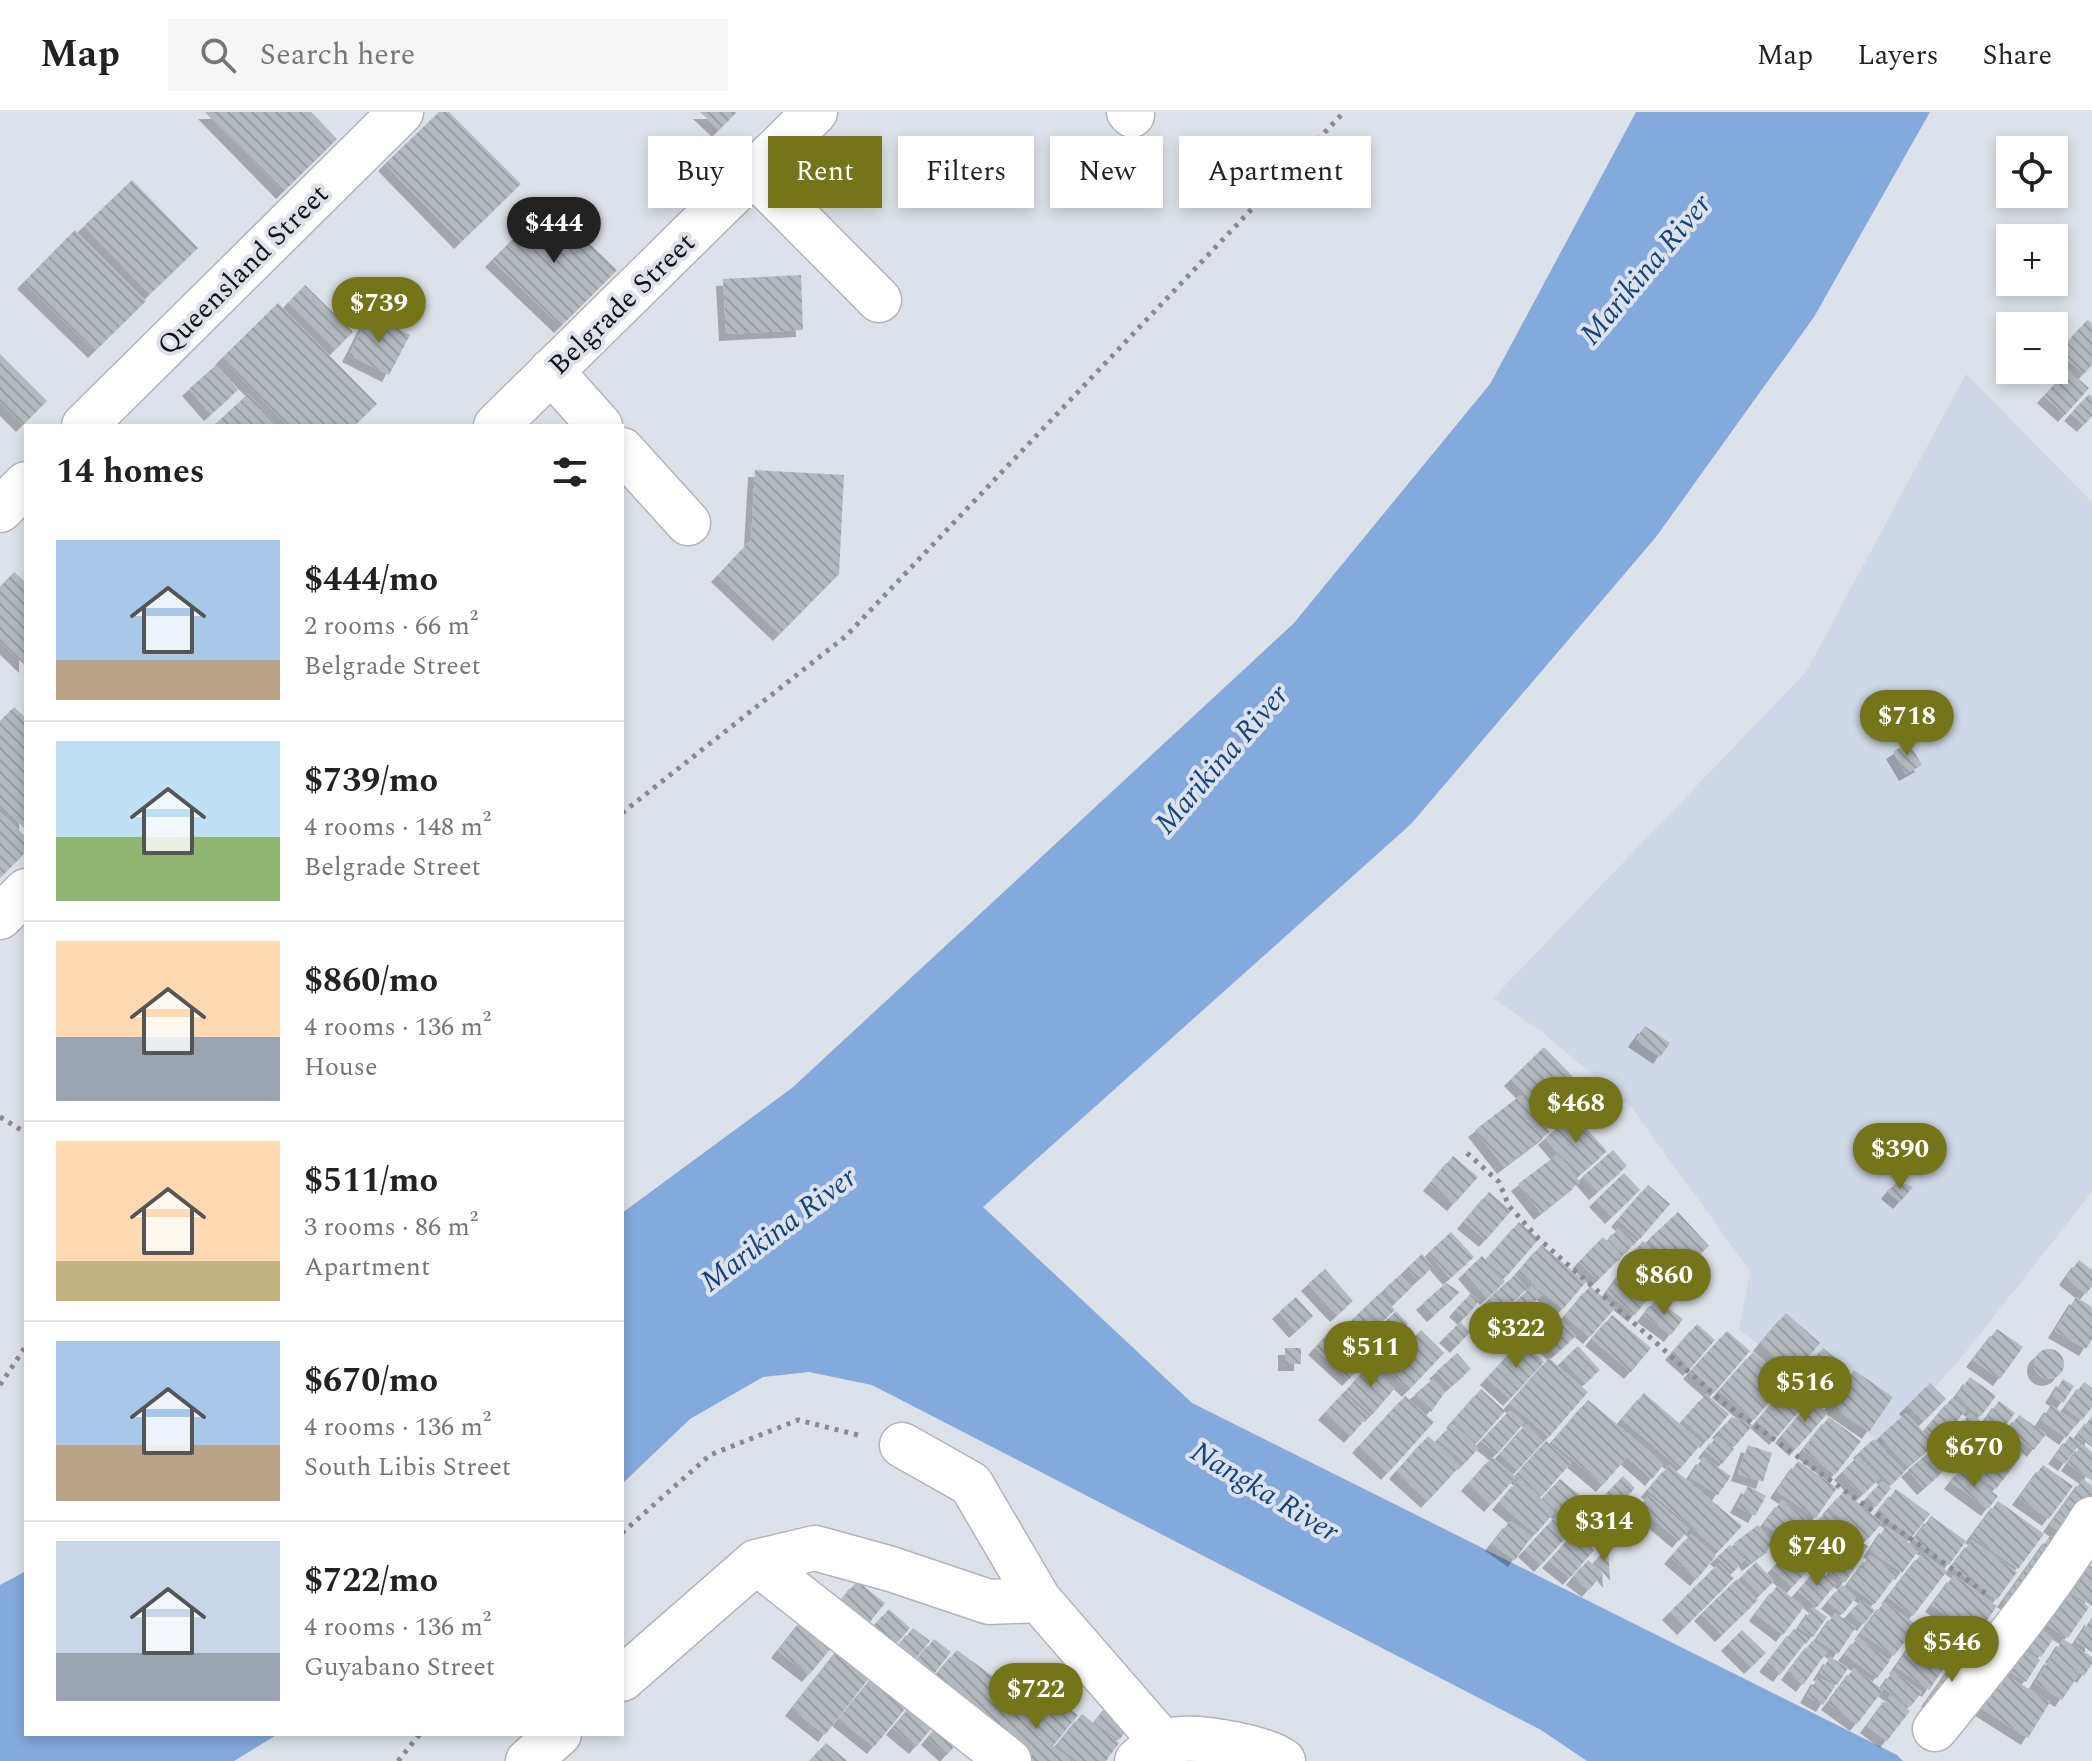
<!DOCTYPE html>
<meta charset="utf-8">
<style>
:root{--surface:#fff;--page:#f6f6f6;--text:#222;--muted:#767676;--line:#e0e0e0;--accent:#74751b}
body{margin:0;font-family:Spectral,serif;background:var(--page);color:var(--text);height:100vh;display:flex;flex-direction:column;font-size:30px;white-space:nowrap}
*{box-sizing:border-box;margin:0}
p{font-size:26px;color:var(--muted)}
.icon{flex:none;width:44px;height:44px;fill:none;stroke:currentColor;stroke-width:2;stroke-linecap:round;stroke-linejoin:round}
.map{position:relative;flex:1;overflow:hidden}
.drawer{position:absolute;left:24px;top:312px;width:600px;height:1312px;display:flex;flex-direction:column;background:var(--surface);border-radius:0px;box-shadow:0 4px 12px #0003}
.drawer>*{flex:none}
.banner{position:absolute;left:648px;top:24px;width:760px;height:72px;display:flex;gap:16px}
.fabs{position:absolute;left:1996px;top:24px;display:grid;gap:16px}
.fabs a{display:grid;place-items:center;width:72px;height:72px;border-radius:0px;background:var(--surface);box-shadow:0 4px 12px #0003;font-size:40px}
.price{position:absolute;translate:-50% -68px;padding:0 18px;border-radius:28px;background:var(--accent);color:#fff;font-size:26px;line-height:52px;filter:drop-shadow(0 2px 4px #0008)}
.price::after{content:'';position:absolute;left:50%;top:48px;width:24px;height:18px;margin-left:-12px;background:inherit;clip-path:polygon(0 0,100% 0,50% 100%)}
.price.selected{background:#222;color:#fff}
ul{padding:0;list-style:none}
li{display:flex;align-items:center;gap:24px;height:200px;padding:0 32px}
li+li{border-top:2px solid var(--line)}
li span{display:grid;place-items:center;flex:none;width:224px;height:160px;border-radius:0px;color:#555}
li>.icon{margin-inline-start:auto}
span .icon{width:96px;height:96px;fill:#fffc;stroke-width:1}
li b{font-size:34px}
h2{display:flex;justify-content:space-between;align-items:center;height:96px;padding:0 32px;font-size:34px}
.tag{padding:0 28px;border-radius:0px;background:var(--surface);box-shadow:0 4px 12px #0003;font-size:28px;line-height:72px}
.tag.selected{background:var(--accent);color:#fff}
header{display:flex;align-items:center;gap:48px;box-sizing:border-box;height:112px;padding:0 40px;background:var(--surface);border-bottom:2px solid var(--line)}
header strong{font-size:38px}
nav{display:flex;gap:44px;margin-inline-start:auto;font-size:28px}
.search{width:560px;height:72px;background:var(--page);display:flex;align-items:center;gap:20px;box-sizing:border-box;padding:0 28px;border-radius:0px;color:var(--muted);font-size:30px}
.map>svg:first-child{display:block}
.built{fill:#ced8e6}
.water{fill:#84a9dd}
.building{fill:url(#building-back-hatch);filter:url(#shadow)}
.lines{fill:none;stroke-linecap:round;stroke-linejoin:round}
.minor-casing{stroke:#b0b5bc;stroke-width:47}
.path{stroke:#878b90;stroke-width:5;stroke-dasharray:4 6;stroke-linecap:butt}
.minor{stroke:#fff;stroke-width:44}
.labels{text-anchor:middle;stroke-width:8;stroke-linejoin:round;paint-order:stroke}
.street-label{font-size:28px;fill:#101214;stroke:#dde2ea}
.water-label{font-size:30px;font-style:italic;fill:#134482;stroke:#dde2ea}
</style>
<header>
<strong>Map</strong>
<div class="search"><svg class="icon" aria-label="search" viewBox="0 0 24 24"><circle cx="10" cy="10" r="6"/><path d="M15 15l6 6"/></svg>Search here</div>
<nav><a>Map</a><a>Layers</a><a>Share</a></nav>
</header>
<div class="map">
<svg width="2092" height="1649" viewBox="0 0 2092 1649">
<defs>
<pattern id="building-back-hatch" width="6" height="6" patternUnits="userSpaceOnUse" patternTransform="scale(2)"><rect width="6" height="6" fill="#b3b9c0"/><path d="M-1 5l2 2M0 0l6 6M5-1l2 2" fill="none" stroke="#999ea4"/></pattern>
<filter id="shadow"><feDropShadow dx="-7" dy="7" stdDeviation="0" flood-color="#0004"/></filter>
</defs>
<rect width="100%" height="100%" fill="#dde2ea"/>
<path class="built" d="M1966,262l126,128v690l-131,166 -76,85h-4l-142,-114 11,-58 -119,-164 -89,-75 -49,-34 313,-326z"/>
<path class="water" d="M1636,0h294l-116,205 -158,220 -245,287 -428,383 209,196 705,352 6,6h-316l-46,-31 -669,-345 -63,-13 -46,5 -73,42 -68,65v-271l170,-125 502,-465 196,-239z
M26,1459v163h252l-44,27h-234v-176z"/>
<path class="building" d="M205,0h106l26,27 -54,53z
M439,0h10l72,72 -60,58 -76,-78z
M700,0h37l-18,18z
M132,68l66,68 -48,46 -66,-68z
M548,92l69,66 -56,56 -69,-66z
M75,118l71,71 -51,50 -71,-69z
M801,163l2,55 -77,4 -3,-55z
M305,173l48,47 -18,18 -47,-47z
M278,191l99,101 -23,22h-66l-66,-68z
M370,202l40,21 -21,40 -40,-20z
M2087,208l5,3v42l-8,9 -25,-22z
M0,242l47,47 -24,24 -23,-23z
M216,253l22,25 -27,24 -22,-25z
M2068,258l21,18 -24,27 -21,-19z
M248,282l30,32h-65z
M2089,282l3,3v19l-8,9 -13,-11z
M755,358l89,5 -5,99 -59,60 -62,-59 33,-35z
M14,460l10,9 2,-2v87l-26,-25v-54z
M14,595l12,11v112l-26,-26v-83z
M1908,630l14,23 -16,9 -13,-22z
M0,700l26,25v15l-26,26z
M1645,914l25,17 -10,14 -25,-17z
M1544,935l40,41 -33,32 -40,-41z
M1521,983l29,37 -46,35 -29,-37z
M1573,1002l34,37 -29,25 -33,-38z
M1613,1038l14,16 -31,27 -14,-16z
M1558,1042l22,28 -39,31 -23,-29z
M1453,1044l25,21 -24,27 -24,-20z
M1624,1061l16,17 -28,27 -16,-17z
M1897,1069l16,6 -13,15 -12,-10z
M1648,1073l22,19 -30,35 -22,-19z
M1489,1080l22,19 -25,29 -22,-18z
M1678,1100l31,34 -29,26 -31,-33z
M1519,1110l20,17 -33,38 -20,-17z
M1619,1115l17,14 -11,13 -17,-13z
M1451,1120l23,25 -24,21 -22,-25z
M1603,1125l19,19 -24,24 -19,-18z
M1643,1129l22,19 -12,15 -22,-20z
M1541,1133l45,37 -23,27 -45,-37z
M1422,1142l11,13 -15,13 -11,-12z
M1482,1144l23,26 -18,16 -22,-26z
M2079,1148l13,10v16l-6,8 -20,-16z
M1627,1153l29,23 -21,27 -28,-23z
M1691,1153l15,12 -12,15 -15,-13z
M1325,1157l28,32 -16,14 -29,-31z
M1400,1163l12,12 -16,15 -12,-13z
M1515,1163l12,14 -25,22 -13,-13z
M1672,1170l10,9 -9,10 -10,-9z
M1446,1171l14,9 -26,23 -11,-12z
M1533,1173l9,10 -30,27 -9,-9z
M1590,1174l25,22 -25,29 -25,-21z
M1380,1181l15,17 -16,14 -15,-16z
M1470,1182l9,7 -14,17 -9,-8z
M1296,1185l17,19 -17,15 -17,-19z
M2076,1185l16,10v32l-6,10 -31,-18z
M1656,1187l27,20 -12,16 -27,-20z
M1493,1196l15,16 -6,6 -16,-16z
M1362,1198l15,16 -20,18 -14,-15z
M1396,1199l12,13 -33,32 -12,-13z
M1786,1201l34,30 -26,31 -34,-30z
M1612,1203l39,33 -20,24 -39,-33z
M1560,1207l16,17 -21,18 -15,-16z
M1460,1210l10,10 -13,14 -11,-10z
M1697,1212l18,16 -25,29 -18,-16z
M1335,1214l35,31 -21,22 -34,-31z
M1997,1217l26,18 -23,32 -27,-19z
M1421,1218l23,23 -35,37 -24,-23z
M1727,1219l23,20 -36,42 -24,-21z
M1521,1229l23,21 -34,37 -23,-21z
M1578,1234l22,24 -15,13 -22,-23z
M1285,1236h16v16h-16z
M1823,1236l21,17 -25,29 -21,-17z
M2034 1252a15 15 0 1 1 30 0a15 15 0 1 1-30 0Z
M1753,1240l34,29 -33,39 -35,-29z
M1457,1241l14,16 -21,18 -14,-15z
M1549,1246l39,34 -39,45 -39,-34z
M1370,1252l26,23 -24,28 -26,-24z
M1854,1258l39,27 -24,35 -39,-27z
M1970,1265l26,19 -15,20 -25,-19z
M1433,1267l12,13 -14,20 -16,-18z
M2063,1267l11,7 -11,17 -11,-7z
M2084,1270l8,6v19l-10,13 -17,-12z
M1790,1271l19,17 -33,38 -19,-17z
M1930,1271l16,16 -24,24 -16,-16z
M1481,1277l24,22 -28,32 -24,-22z
M1343,1281l25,23 -17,20 -26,-23z
M1644,1281l58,50 -22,26 -58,-50z
M1706,1282l23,20 -22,27 -24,-21z
M1405,1284l29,26 -46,51 -29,-27z
M1952,1286l14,12 -27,32 -14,-12z
M1588,1288l76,64 -12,15 -25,-22 -24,28 -51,-43z
M1812,1288l16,13 -32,36 -14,-13z
M1999,1289l16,12 -13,17 -16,-11z
M2051,1293l26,18 -11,15 -25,-18z
M1510,1298l14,13 -27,31 -16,-13z
M1906,1301l29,31 -27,23 -28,-31z
M1970,1301l23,18 -26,33 -23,-17z
M2019,1303l27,19 -12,16 -27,-19z
M2092,1304v31l-15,-11z
M1732,1305l21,8 -18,21 -16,-15z
M1829,1305l32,24 -26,34 -32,-25z
M1452,1312l27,24 -14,15 -27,-24z
M1526,1312l19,16 -27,30 -18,-16z
M1999,1320l26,19 -29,38 -26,-19z
M1428,1324l33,29 -33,36 -32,-29z
M1717,1324l17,13 -12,15 -17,-13z
M2070,1324l10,7 -15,21 -10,-7z
M1874,1327l31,33 -14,12 -31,-33z
M1546,1329l25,22 -29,33 -26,-21z
M2082,1332l10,8v29l-24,-17z
M1748,1333l24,8 -9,29 -25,-8z
M1930,1339l16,18 -22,19 -16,-18z
M1858,1344l22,22 -18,17 -21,-22z
M1492,1345l24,20 -25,28 -23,-21z
M1703,1345l28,19 -13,19 -28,-18z
M1798,1349l39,27 -21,30 -39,-27z
M1669,1353l73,61 -23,25 -71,-61z
M2043,1353l30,21 -24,33 -30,-21z
M1961,1357l37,27 -10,13 -37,-27z
M1623,1364l12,12 -23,24 -7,-17z
M1519,1367l36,32 -19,23 -37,-31z
M1560,1367l27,22 -17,20 -27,-23z
M2083,1367l9,7v20l-23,32 -19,-13z
M1882,1369l9,7 -15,19 -10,-8z
M1748,1374l18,10 -11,20 -18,-10z
M1896,1377l34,25 -18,23 -34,-25z
M1844,1379l38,32 -15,17 -38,-32z
M1649,1383l40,34 -10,12 -40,-34z
M1601,1384l8,23 -20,20 -15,-15z
M1782,1388l25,19 -17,23 -26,-18z
M1998,1389l46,33 -26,35 -46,-33z
M1827,1400l21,24 -29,24 -21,-23z
M1931,1404l35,25 -17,24 -35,-25z
M1554,1406l16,15 -29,32 -16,-15z
M1510,1409l22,15 -17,24 -23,-16z
M1758,1413l16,20 -25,19 -15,-21z
M1886,1414l33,24 -17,23 -32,-23z
M1574,1421l20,17 -24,28 -21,-17z
M1691,1422l25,22 -19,23 -26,-22z
M2050,1424l16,12 -47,63 -15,-11z
M1854,1426l14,8 -23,37 -15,-10z
M1972,1428l45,32 -20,28 -45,-33z
M1795,1431l21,17 -23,27 -21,-18z
M1730,1433l15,15 -12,12 -16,-15z
M1608,1435l2,34 -15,-19z
M1922,1441l25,18 -34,45 -25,-19z
M1870,1443l27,19 -22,30 -27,-20z
M1588,1448l15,13 -14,17 -16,-12z
M1756,1450l18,19 -14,14 -18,-19z
M1719,1451l15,15 -50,50 -15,-15z
M2089,1453l3,2v39l-21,-13z
M1817,1457l19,15 -19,23 -19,-16z
M1954,1463l43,31 -21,30 -44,-31z
M1737,1467l21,21 -36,35 -21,-21z
M857,1469l28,22 -24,30 -27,-23z
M1842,1473l14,12 -13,17 -15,-12z
M1777,1474l27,21 -21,28 -27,-21z
M2067,1481l22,14 -21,31 -22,-14z
M1861,1488l14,10 -11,14 -15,-10z
M1884,1490l33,23 -23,31 -33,-23z
M1813,1495l14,10 -14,20 -14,-9z
M889,1497l21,19 -24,28 -22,-19z
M1835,1501l21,14 -18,27 -21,-15z
M2092,1505v35l-16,-10z
M804,1506l32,24 -27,33 -31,-24z
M2036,1514l18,12 -13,19 -18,-11z
M913,1516l17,13 -24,30 -17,-13z
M1794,1517l14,10 -28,36 -14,-10z
M1742,1518l24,23 -15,14 -23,-23z
M1921,1519l33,22 -25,37 -33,-23z
M1858,1525l32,24 -13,17 -32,-24z
M934,1527l17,13 -28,36 -17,-14z
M2063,1527l29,18v7l-8,12 -32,-20z
M1812,1529l15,11 -24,33 -15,-12z
M843,1532l33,25 -51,66 -33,-26z
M2018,1535l22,13 -14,22 -21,-13z
M957,1538l64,47 -23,31 -40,-28 13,-20 -21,28 -25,-20z
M1959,1544l16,11 -30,44 -17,-11z
M1830,1545l18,11 -11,17 -17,-12z
M2051,1545l28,17 -17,26 -27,-17z
M1854,1556l29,22 -26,34 -29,-21z
M878,1559l35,28 -39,48 -35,-28z
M1893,1559l29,21 -12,15 -28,-20z
M2001,1560l49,30 -22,36 -49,-31z
M1818,1565l17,9 -12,19 -16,-9z
M1024,1583l26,19 -16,23 27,-35 17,13 -25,31 20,15h-51l-25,-29z
M1890,1583l20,16 -23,30 -20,-15z
M917,1587l23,19 -24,29 -23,-19z
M1110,1591l24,18 -15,19 -24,-18z
M1082,1602l37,29 -13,18h-28l-21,-16z
M944,1607l20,16 -17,20 -19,-17z
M826,1631l21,18h-37z"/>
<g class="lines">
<g class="minor-casing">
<path id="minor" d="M1129,0l3,3
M753,61l126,127
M551,259l49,55
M84,314l317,-314
M496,314l319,-314
M622,338l66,73
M0,398l26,-26
M0,805l26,-26
M902,1333l69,39 68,116 124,143
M756,1450l253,199
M622,1567l134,-117 59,-14 76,21 98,33 50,-2
M1935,1617c55,-68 111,-136 157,-210
M528,1649l31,-27
M1137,1649c12,-11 27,-21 44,-22 23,-2 83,8 102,22"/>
</g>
<path class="path" d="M622,701l224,-177 498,-524
M0,1005l26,16
M1467,1041l32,29 10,24 30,33 185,164 264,192
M0,1273l26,-39
M622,1421l88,-78 88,-35 64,16
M398,1649l22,-27"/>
<use href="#minor" class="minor"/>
</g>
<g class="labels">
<g class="street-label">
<text transform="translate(242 157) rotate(-45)" y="10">Queensland Street</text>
<text transform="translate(621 191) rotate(-44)" y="10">Belgrade Street</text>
</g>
<g class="water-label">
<text transform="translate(1645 157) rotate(-50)" y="10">Marikina River</text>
<text transform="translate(1221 647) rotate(-49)" y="10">Marikina River</text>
<text transform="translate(778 1117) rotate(-37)" y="10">Marikina River</text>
<text transform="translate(1265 1379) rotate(31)" y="10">Nangka River</text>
</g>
</g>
</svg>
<div class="fabs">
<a><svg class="icon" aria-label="locate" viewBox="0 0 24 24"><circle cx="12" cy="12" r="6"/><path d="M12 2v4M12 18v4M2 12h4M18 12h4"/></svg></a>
<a>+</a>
<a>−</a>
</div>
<b class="price selected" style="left:554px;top:153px">$444</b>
<b class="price" style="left:379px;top:233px">$739</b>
<b class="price" style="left:1907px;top:646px">$718</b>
<b class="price" style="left:1576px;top:1033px">$468</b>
<b class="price" style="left:1900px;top:1079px">$390</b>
<b class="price" style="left:1664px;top:1205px">$860</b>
<b class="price" style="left:1516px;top:1258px">$322</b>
<b class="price" style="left:1371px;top:1277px">$511</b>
<b class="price" style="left:1805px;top:1312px">$516</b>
<b class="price" style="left:1974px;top:1377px">$670</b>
<b class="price" style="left:1604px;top:1451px">$314</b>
<b class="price" style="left:1817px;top:1476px">$740</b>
<b class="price" style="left:1952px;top:1572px">$546</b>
<b class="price" style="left:1036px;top:1619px">$722</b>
<div class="banner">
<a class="tag">Buy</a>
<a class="tag selected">Rent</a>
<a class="tag">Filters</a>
<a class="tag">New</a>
<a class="tag">Apartment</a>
</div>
<section class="drawer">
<h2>14 homes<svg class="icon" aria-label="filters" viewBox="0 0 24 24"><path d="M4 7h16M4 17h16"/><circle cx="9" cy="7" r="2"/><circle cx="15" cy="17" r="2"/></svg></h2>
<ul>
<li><span style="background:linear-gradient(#a9c7e8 75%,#b9a48a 0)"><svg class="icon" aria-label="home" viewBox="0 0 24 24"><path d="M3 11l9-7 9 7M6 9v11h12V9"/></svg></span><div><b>$444/mo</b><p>2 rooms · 66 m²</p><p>Belgrade Street</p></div></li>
<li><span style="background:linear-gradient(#bfe0f5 60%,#8fb573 0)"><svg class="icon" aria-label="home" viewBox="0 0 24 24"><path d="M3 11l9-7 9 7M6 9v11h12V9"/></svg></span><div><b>$739/mo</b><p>4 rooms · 148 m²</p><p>Belgrade Street</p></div></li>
<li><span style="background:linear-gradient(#ffd9b3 60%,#9aa5b1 0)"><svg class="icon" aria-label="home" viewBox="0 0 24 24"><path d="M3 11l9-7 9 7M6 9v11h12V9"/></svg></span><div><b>$860/mo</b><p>4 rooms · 136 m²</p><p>House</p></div></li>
<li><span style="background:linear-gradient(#ffd9b3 75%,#c2b280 0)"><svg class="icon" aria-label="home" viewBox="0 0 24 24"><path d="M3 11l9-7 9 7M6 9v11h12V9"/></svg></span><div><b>$511/mo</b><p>3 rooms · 86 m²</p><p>Apartment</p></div></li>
<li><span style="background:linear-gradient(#a9c7e8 65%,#b9a48a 0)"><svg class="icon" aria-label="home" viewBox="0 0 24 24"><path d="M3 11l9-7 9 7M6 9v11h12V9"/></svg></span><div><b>$670/mo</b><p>4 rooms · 136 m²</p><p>South Libis Street</p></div></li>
<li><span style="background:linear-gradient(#c9d6e8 70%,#9aa5b1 0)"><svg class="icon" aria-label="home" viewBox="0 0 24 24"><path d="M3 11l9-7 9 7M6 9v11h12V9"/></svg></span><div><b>$722/mo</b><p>4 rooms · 136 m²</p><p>Guyabano Street</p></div></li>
</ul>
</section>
</div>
